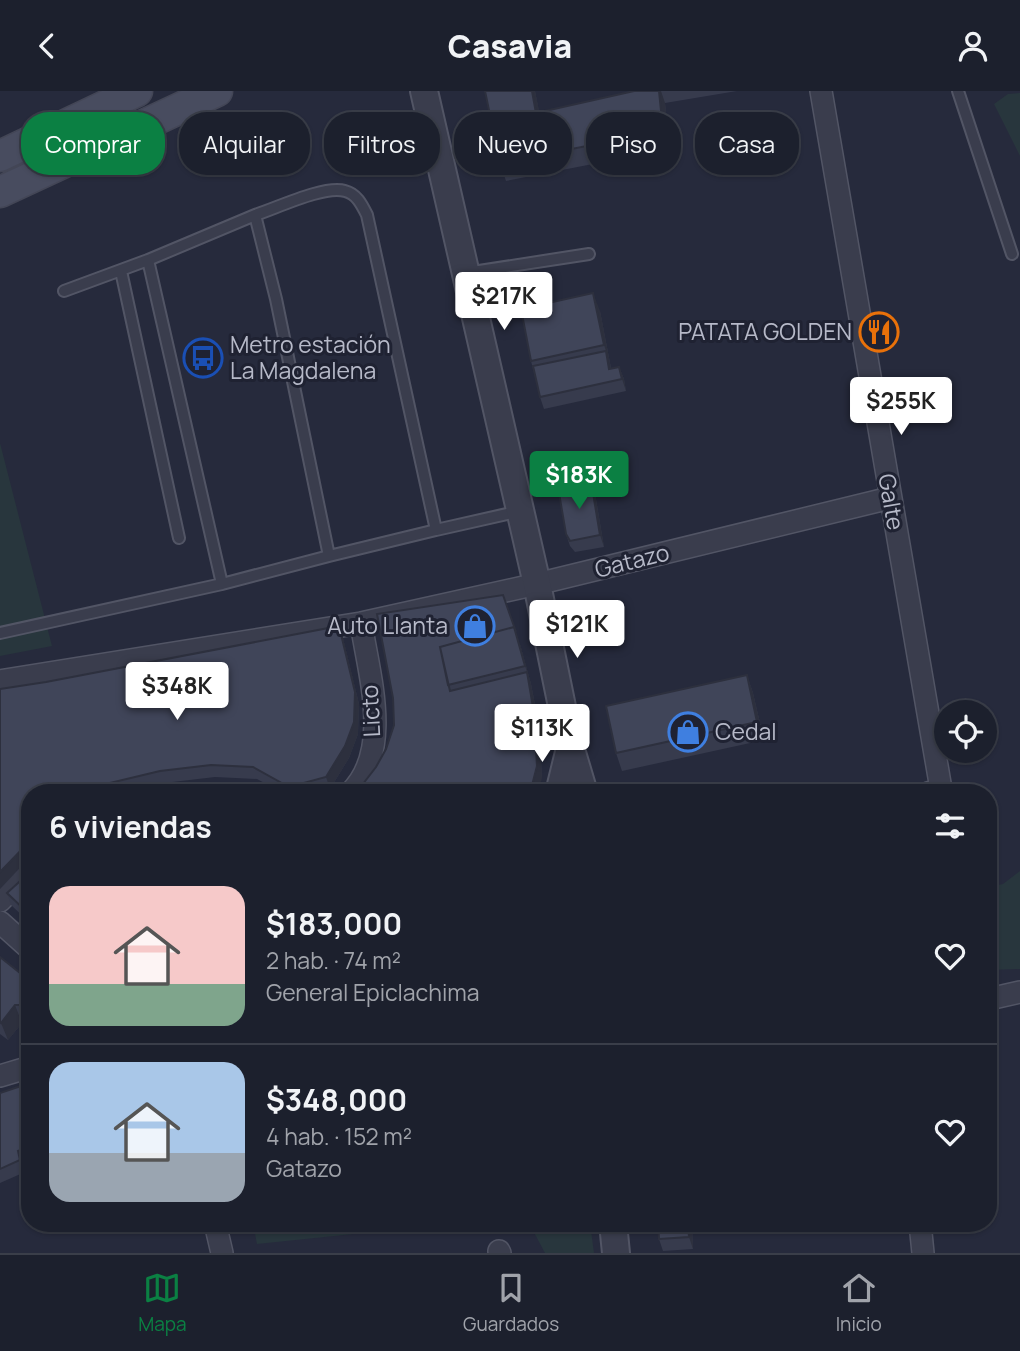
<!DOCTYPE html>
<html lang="es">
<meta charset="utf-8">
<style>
:root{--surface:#1c202d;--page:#252835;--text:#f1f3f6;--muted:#a0a3aa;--line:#3a3e49;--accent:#0b8043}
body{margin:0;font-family:Manrope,sans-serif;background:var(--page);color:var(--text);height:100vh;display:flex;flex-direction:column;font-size:26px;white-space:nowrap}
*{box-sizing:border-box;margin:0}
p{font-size:23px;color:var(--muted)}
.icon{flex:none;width:38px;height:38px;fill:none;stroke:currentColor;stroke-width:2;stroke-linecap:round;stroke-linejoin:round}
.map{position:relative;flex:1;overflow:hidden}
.panel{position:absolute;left:21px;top:693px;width:976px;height:448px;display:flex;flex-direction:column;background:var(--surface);border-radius:28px;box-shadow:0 2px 5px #0004,0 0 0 2px var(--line)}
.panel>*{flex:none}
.top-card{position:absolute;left:21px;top:21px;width:978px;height:63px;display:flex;gap:14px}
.tools{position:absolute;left:934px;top:609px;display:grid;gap:14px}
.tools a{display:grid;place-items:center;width:63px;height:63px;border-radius:50%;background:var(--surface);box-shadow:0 2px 5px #0004,0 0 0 2px var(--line);font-size:35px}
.price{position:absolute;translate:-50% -60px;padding:0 16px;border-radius:7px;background:#fff;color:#222;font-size:23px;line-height:46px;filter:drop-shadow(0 2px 4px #0008)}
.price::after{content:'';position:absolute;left:50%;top:42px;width:21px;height:16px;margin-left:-10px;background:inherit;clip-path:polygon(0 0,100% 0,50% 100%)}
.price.current{background:var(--accent);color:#fff}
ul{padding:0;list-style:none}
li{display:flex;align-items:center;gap:21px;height:175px;padding:0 28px}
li+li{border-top:2px solid var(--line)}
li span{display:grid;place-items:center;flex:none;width:196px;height:140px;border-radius:21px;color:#555}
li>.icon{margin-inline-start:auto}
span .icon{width:84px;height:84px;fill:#fffc;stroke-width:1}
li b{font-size:30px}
h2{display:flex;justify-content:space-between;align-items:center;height:84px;padding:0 28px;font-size:30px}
.pill{padding:0 24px;border-radius:28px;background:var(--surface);box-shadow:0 2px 5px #0004,0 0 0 2px var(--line);font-size:24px;line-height:63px}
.pill.current{background:var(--accent);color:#fff}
header{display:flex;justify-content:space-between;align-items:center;height:91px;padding:0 28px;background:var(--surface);font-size:32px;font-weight:800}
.tab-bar{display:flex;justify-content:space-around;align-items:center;height:98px;border-top:2px solid var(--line);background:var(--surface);font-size:19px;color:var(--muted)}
.tab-bar a{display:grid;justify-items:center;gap:4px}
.tab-bar .current{color:var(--accent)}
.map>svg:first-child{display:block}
.green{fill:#28363d}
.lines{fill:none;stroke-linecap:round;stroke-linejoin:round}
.service-casing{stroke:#525565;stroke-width:14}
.minor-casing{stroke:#525565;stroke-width:24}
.tertiary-casing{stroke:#525565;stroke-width:30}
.secondary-casing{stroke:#434656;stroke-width:33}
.service{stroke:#3a3d4d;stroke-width:10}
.minor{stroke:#3a3d4d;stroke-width:21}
.tertiary{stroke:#3a3d4d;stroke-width:26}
.secondary{stroke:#484c5f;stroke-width:30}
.wall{fill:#373b4d}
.shaded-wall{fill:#2d303e}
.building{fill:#404559;stroke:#2d303e;stroke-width:2}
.labels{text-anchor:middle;stroke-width:6;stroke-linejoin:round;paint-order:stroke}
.poi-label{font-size:23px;fill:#b6b9c8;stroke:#1f2232;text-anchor:end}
.street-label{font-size:23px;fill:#b6b9c8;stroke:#1f2232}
</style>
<header><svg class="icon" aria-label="back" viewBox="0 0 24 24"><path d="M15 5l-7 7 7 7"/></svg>Casavia<svg class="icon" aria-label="person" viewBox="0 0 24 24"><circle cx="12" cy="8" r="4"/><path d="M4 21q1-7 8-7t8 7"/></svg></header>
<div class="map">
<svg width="1020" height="1162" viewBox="0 0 1020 1162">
<rect width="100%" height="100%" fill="#262a3c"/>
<path class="green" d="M1020,2v63l-26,-52 14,-10z
M0,352l52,203 -52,10z
M1020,780v98l-31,1v-83l14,-3z
M253,1132h206l-202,21z
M529,1132h61l4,30h-49z"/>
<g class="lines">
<g class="service-casing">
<path id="service" d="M958,0l54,163
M255,124c22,-7 69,-30 90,-24 12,3 17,14 22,24l69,315 84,-19
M148,169l107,-45 21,84 53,257 -107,28
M121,180l58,267
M466,182l123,-19
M329,465l107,-26
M0,542l222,-49 -74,-324 -84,31"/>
</g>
<g class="minor-casing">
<path id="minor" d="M821,0l120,698 -13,4
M0,590l361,-58 176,-39 353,-86
M350,702c43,-42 19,-118 11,-170
M0,810l30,-30
M0,831l30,27
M989,908l31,-7
M0,985l30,-9
M215,1132l7,30
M920,1132l3,30
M499,1160l1,2"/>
</g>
<g class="tertiary-casing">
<path id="tertiary" d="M424,0l113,493 33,162 14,47
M559,702l11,-45
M613,1132l3,30"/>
</g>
<g class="secondary-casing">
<path id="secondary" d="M0,65l137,-65
M0,101l217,-101"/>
</g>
<use href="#service" class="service"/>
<use href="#minor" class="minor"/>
<use href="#tertiary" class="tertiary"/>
<use href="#secondary" class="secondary"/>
</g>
<path class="wall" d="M535,0l4,21 95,-21h103l-72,12 5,46 -164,32 -6,-18z
M600,220l11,57 8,-1 5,12 2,12 -82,18 -4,-12 -9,-36z
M595,402l9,54 -29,5 -5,-6 -4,-12z
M339,535l4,12 16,66 -1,30 -9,24 -19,31 -13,4h-34l-26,-14 -42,-2 -51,6 -39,10h-95v64l-30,32 46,-207z
M520,553l11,40 8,41 3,53 -184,13 18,-24 10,-18 8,-24 -1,-27z
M747,584l6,18 11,47 -142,31 -6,-18z
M30,781v51l-19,-18 -4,-12z
M0,866l30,24v42h-8l-14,17 -8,-6z
M30,992v78l-7,2 2,9 -25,11v-90z
M658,1132h34l1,26 -30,2 -4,-12z"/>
<path class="shaded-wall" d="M532,0h3l8,39 -7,-17z
M659,0h2l4,12 5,46 -7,-18z
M593,202l7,18 10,52 -6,-18z
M606,260l4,12 3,18 -4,-12z
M619,276l5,12 2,12 -4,-12z
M591,390l4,12 9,54 -4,-12z
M503,504l17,49 11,40 8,41 3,53 -4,15h-8l-3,-121z
M339,535l4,12 16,66 -1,30 -9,24 -19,31 -4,-12z
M747,584l6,18 11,47 -7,-18z
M30,750v16l-30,32v-17z
M15,914l7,18 -14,17 -7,-17z
M688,1132h4l1,26 -4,-12z"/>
<path class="building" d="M485,0h47l4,22 98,-22h25l4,40 -163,32z
M593,202l11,52 -73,16 -10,-52z
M606,260l3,18 10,-2 3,12 -82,18 -7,-31z
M591,390l9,54 -30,6 -4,-7 -8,-47z
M503,504l13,37 -2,-5 -74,20 10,44 77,-19 7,41 3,53 -7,27h-174l20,-26 10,-18 8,-24 -1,-27 -16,-84z
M339,535l16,66 -1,30 -9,24 -19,31 -37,10 -36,-20 -42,-2 -51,6 -84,20 -1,2h-45v48l-30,31v-183l46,-7z
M514,536l11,39 -77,19 -8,-38z
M747,584l10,47 -141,31 -10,-47z
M30,781v43l-23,-22z
M0,866l30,24v27l-3,-3h-12l-14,18 -1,-1z
M30,992v64l-12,4 2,9 -20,9v-76z
M658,1132h30l1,14 -30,2z"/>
<defs>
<g id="restaurant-ring" transform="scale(2.0125)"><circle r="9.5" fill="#1f2232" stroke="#e8710a" stroke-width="1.5"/><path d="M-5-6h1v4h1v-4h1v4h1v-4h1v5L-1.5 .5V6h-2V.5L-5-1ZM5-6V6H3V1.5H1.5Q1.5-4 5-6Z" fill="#e8710a"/></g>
<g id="bus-ring" transform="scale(2.0125)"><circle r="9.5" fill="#1f2232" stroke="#1a4fb4" stroke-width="1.5"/><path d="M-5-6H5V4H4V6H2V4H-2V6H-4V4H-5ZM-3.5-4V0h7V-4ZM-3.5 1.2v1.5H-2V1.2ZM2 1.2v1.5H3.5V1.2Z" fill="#1a4fb4"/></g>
<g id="shop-ring" transform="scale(2.0125)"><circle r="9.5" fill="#1f2232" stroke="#3f7fe0" stroke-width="1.5"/><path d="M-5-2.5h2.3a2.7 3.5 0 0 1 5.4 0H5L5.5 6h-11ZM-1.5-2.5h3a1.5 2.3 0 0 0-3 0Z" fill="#3f7fe0"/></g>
</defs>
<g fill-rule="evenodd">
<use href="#restaurant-ring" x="879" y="241"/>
<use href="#bus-ring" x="203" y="267"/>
<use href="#shop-ring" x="475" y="535"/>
<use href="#shop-ring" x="688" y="641"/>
</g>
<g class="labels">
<g class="poi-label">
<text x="852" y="249">PATATA GOLDEN</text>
<text x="230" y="262" text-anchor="start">Metro estación<tspan x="230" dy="26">La Magdalena</tspan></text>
<text x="448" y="543">Auto Llanta</text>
<text x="715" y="649" text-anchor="start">Cedal</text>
</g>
<g class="street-label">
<text transform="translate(891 411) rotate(80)" y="8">Galte</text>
<text transform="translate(632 470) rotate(-14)" y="8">Gatazo</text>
<text transform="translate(371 620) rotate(-93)" y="8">Licto</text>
</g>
</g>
</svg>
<div class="tools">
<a><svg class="icon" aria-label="locate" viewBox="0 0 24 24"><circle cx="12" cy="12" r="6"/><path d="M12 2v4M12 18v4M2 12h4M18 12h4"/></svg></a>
</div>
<b class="price" style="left:504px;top:241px">$217K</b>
<b class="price" style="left:901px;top:346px">$255K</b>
<b class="price current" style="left:579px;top:420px">$183K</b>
<b class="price" style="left:577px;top:569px">$121K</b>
<b class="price" style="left:177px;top:631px">$348K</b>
<b class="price" style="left:542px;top:673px">$113K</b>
<div class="top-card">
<a class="pill current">Comprar</a>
<a class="pill">Alquilar</a>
<a class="pill">Filtros</a>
<a class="pill">Nuevo</a>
<a class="pill">Piso</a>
<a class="pill">Casa</a>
</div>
<section class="panel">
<h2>6 viviendas<svg class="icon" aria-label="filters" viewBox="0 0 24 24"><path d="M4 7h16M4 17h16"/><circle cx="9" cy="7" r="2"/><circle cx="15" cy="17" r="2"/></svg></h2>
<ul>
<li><span style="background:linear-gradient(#f6c9c9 70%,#7fa58c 0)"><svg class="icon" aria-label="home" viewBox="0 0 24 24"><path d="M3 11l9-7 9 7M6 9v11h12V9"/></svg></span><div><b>$183,000</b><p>2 hab. · 74 m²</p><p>General Epiclachima</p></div><svg class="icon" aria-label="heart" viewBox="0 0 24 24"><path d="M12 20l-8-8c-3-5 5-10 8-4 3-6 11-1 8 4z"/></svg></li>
<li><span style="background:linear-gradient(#a9c7e8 65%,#9aa5b1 0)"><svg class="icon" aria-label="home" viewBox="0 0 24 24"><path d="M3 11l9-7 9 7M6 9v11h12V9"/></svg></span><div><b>$348,000</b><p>4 hab. · 152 m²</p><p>Gatazo</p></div><svg class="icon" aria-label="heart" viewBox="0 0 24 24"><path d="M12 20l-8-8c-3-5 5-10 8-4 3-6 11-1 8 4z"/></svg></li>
</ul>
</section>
</div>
<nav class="tab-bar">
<a class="current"><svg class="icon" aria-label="map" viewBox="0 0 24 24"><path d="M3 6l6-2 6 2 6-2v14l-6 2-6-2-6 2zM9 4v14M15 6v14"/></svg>Mapa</a>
<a><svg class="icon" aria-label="saved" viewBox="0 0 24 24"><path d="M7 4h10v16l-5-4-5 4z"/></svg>Guardados</a>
<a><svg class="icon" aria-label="home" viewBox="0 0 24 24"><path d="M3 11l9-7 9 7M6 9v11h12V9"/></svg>Inicio</a>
</nav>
